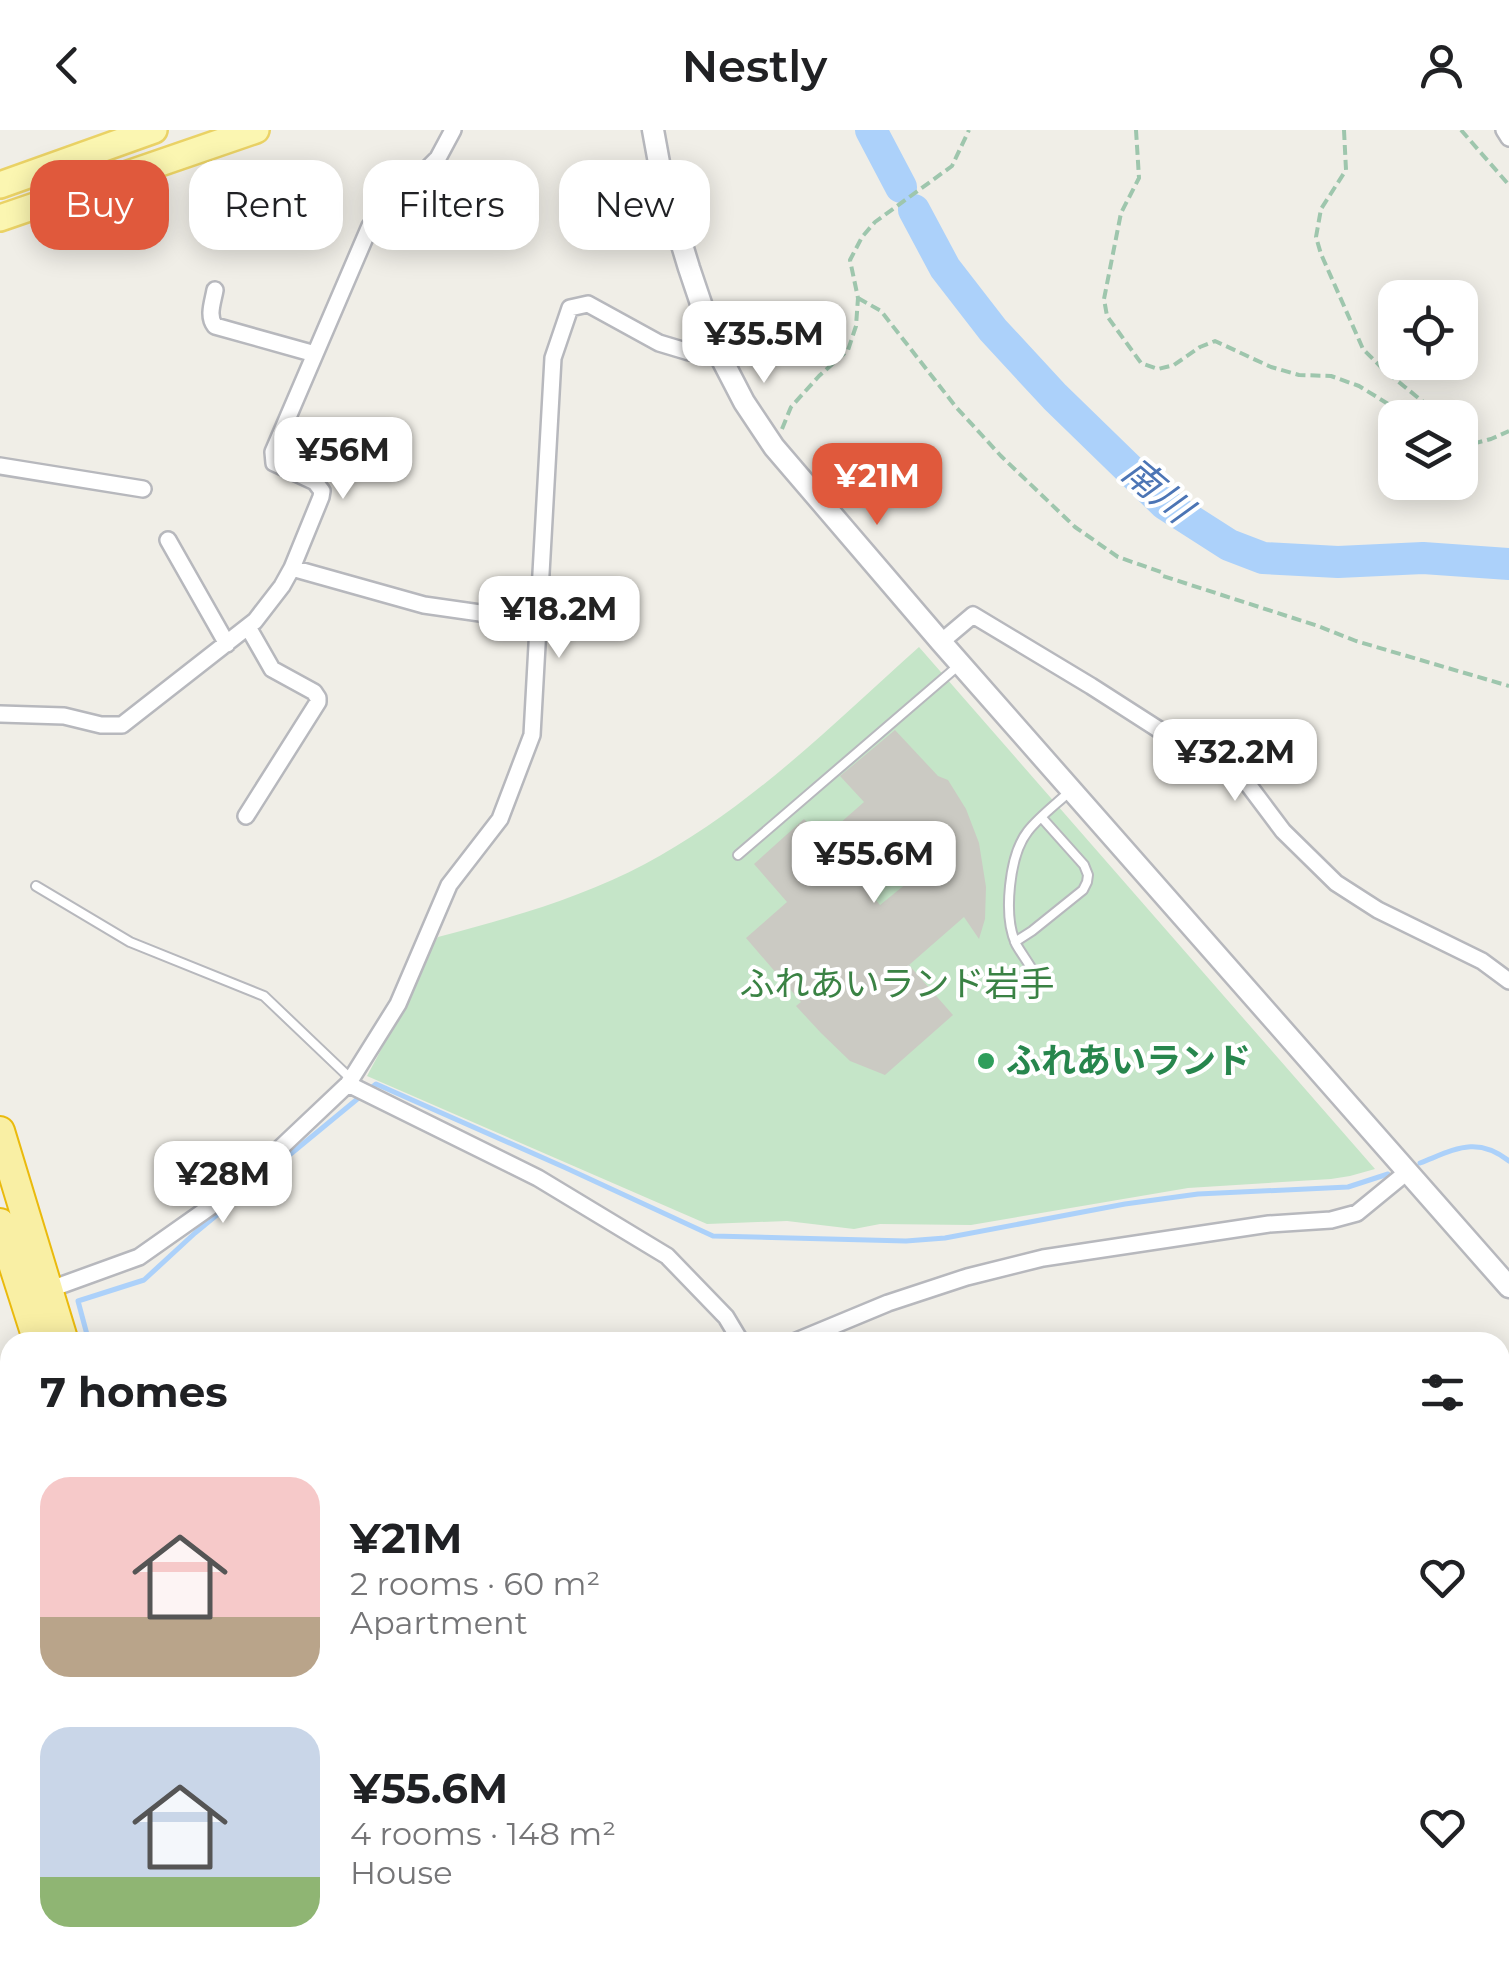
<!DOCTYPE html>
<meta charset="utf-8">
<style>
:root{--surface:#fff;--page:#f2f2f2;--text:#202124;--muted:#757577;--accent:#e0593c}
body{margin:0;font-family:Montserrat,"Noto Sans JP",sans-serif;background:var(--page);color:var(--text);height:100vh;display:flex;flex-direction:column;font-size:38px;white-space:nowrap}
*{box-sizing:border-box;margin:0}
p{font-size:32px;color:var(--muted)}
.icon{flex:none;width:55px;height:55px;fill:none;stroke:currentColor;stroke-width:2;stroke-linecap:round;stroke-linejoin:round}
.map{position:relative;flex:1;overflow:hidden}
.drawer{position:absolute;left:0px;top:1202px;width:1510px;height:642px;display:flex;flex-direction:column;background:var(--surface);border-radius:30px 30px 0 0;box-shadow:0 5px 25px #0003}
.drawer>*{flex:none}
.top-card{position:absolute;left:30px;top:30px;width:1000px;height:90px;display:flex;gap:20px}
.tools{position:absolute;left:1378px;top:150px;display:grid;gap:20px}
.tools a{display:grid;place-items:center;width:100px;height:100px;border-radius:20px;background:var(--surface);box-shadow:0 5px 25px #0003;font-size:50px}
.price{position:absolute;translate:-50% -85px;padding:0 22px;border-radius:20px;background:#fff;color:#222;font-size:32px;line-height:65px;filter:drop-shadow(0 2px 5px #0008)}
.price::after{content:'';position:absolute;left:50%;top:60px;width:30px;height:22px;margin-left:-15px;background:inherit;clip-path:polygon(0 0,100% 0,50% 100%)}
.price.on{background:var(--accent);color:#fff}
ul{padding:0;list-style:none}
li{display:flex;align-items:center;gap:30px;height:250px;padding:0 40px}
li span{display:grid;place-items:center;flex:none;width:280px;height:200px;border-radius:30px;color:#555}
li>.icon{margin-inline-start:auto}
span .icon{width:120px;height:120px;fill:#fffc;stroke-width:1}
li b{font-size:42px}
h2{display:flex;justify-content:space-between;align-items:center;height:120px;padding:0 40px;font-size:42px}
.tag{padding:0 35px;border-radius:30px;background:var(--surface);box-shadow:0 5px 25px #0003;font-size:35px;line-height:90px}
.tag.on{background:var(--accent);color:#fff}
header{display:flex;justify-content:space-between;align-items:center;height:130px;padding:0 40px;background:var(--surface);font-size:45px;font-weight:600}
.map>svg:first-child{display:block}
.green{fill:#c5e5c8}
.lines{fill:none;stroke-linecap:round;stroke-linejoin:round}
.stream{stroke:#acd1fa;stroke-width:5}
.river{stroke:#acd1fa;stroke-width:32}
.building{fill:#cbcac3;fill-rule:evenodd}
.service-casing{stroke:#b7b8bd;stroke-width:12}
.minor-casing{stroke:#b7b8bd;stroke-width:20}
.tertiary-casing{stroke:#b7b8bd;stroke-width:25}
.primary-casing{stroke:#ead265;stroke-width:30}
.trunk-casing{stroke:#eaba0d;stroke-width:32}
.path{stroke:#9ec6ad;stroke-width:4;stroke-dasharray:10 5;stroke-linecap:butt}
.service{stroke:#fff;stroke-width:8}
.minor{stroke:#fff;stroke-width:15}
.tertiary{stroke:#fff;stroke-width:20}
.primary{stroke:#fbf6b1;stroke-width:25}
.trunk{stroke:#f9efa4;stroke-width:28}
.leisure-dot{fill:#2e9e5b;stroke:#fff;stroke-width:4}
.labels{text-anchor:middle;stroke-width:8;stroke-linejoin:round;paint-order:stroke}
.park-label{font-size:35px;fill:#3a8244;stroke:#fff}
.leisure-label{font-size:35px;font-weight:bold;fill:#27864d;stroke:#fff;text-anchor:start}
.water-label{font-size:38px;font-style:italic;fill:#4c75b5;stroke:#fff}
</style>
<header><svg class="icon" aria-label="back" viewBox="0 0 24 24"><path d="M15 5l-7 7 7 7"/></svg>Nestly<svg class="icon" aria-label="person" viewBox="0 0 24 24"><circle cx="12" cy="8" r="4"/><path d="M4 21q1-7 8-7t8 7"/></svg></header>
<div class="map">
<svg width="1509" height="1843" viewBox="0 0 1509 1843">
<rect width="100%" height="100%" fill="#f0eee7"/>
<path class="green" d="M919,517l456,522 -25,7 -19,3 -143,9 -217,37 -91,-1 -26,5 -67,-8 -80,3 -340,-148 38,-71 26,-58 7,-10c71,-19 141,-38 207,-73 104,-55 188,-140 274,-217z"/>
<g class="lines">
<path class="stream" d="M370,959l6,-5 190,84 147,68 193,5 39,-3 180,-34 73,-10 150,-7 40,-13
M1420,1033c34,-13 56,-28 89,-2
M89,1212l-11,-41 66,-21 51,-47 166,-137"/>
<path class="river" d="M871,0l30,57
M914,80l31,58 48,62 62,67 110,107 64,41 34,13 75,4 85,-4 86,6"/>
</g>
<path class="building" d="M895,600l43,46 10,4 18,29 13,34 7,44 -1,32 -6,20 -15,-22 -55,48 44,50 -68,60 -35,-14 -29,-28 -25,-27 5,-4 -55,-64 41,-36 -33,-38 50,-45 18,20 42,-37 -24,-26zM912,701l13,15 -4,5 2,19 -43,35 -24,-29z
M0,1450l10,5v219l-10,20z"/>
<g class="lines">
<g class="service-casing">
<path id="service" d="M738,725l220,-189
M36,756l94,56 134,54 86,82
M1015,812l17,-11 51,-41 4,-8 1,-7 -4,-10 -42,-47
M1033,841c-5,-9 -12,-18 -17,-27 -13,-28 -7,-89 12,-113 11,-14 27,-26 40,-38"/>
</g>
<g class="minor-casing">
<path id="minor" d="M1504,0l5,8
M215,160c-2,12 -8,26 0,36l100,28
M0,336l143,23
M168,410l59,104
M292,438l29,-71 1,-6 -7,-9 -41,-19 -1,-11 97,-226 68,-68 15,-28
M941,512l32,-27 118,71 123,79 33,18 36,48 53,52 42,27 104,51 27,20
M0,584l64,2 37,9h21l133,-104 27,-35 10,-18 132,37 70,10 45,-4
M246,686l72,-114v-4l-4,-6 -42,-23 -24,-42
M348,954l190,94 129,78 59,61 15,25
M48,1160l91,-33 71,-50 46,-36 92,-87 50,-80 51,-119 51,-66 32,-84 21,-377 17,-50 18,-4 71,39 30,9 27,-4
M794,1212l94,-39 79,-26 76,-19 226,-34 62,-4 26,-7 50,-41
M1500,1457l9,-8
M0,1736l10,-20
M1500,1764l9,29
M720,1835l10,8
M807,1843l6,-8
M960,1843l7,-8
M1099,1843l7,-8
M1285,1843l14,-8"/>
</g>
<g class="tertiary-casing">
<path id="tertiary" d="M653,0l9,49 27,89 27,80 28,54 30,45 167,195 568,645
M0,1357l10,-2"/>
</g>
<g class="primary-casing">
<path id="primary" d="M0,55l154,-55
M0,88l256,-88"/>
</g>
<g class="trunk-casing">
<path id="trunk" d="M0,1001l64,211
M0,1093l38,119
M225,1835l2,8"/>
</g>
<path class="path" d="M1136,0l3,48 -18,35 -17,86 3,17 34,47 17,6 16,-4 26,-18 15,-6 56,26 28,8 32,1 28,10 52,32
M1344,0l2,40 -25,39 -5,28 5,17 42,95 21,21 59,48
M1461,0l48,55
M858,168l23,13 75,96 45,49 74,71 43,30 43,15 2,4 155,50 38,15 153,45
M782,299l9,-22 28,-31 29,-26 8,-24 2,-28 -8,-38 12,-23 13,-15 77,-56 17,-36
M1460,306l12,8 19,-5 18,-8"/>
<use href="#service" class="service"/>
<use href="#minor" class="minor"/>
<use href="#tertiary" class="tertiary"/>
<use href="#primary" class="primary"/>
<use href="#trunk" class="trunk"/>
</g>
<circle class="leisure-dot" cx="986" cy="931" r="10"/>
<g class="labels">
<g class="park-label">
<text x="897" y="866">ふれあいランド岩手</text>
</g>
<g class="leisure-label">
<text x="1006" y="943">ふれあいランド</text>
</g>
<g class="water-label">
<text transform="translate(1157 360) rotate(40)" y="13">南川</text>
</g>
</g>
</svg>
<div class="tools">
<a><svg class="icon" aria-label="locate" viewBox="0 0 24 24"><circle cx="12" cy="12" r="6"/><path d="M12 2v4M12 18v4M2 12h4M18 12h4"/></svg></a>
<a><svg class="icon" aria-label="layers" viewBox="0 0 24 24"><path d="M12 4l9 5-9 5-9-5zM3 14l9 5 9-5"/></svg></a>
</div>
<b class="price" style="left:764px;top:256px">¥35.5M</b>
<b class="price" style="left:343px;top:372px">¥56M</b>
<b class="price on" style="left:877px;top:398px">¥21M</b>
<b class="price" style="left:559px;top:531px">¥18.2M</b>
<b class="price" style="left:1235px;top:674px">¥32.2M</b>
<b class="price" style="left:874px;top:776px">¥55.6M</b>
<b class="price" style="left:223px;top:1096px">¥28M</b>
<div class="top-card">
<a class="tag on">Buy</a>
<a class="tag">Rent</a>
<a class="tag">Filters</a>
<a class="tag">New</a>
</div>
<section class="drawer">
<h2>7 homes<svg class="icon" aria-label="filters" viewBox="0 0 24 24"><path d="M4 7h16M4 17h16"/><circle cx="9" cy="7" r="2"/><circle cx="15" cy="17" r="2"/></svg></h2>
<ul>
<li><span style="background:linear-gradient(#f6c9c9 70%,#b9a48a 0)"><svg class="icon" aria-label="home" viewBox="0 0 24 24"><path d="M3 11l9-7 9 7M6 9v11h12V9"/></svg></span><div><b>¥21M</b><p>2 rooms · 60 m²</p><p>Apartment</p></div><svg class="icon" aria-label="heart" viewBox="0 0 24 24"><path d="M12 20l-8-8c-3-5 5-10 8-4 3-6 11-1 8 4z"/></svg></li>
<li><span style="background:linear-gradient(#c9d6e8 75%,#8fb573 0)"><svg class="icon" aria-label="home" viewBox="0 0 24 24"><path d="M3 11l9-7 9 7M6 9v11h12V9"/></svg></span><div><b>¥55.6M</b><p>4 rooms · 148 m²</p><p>House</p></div><svg class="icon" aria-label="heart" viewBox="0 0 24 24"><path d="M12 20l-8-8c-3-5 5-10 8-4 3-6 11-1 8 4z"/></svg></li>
</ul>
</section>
</div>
